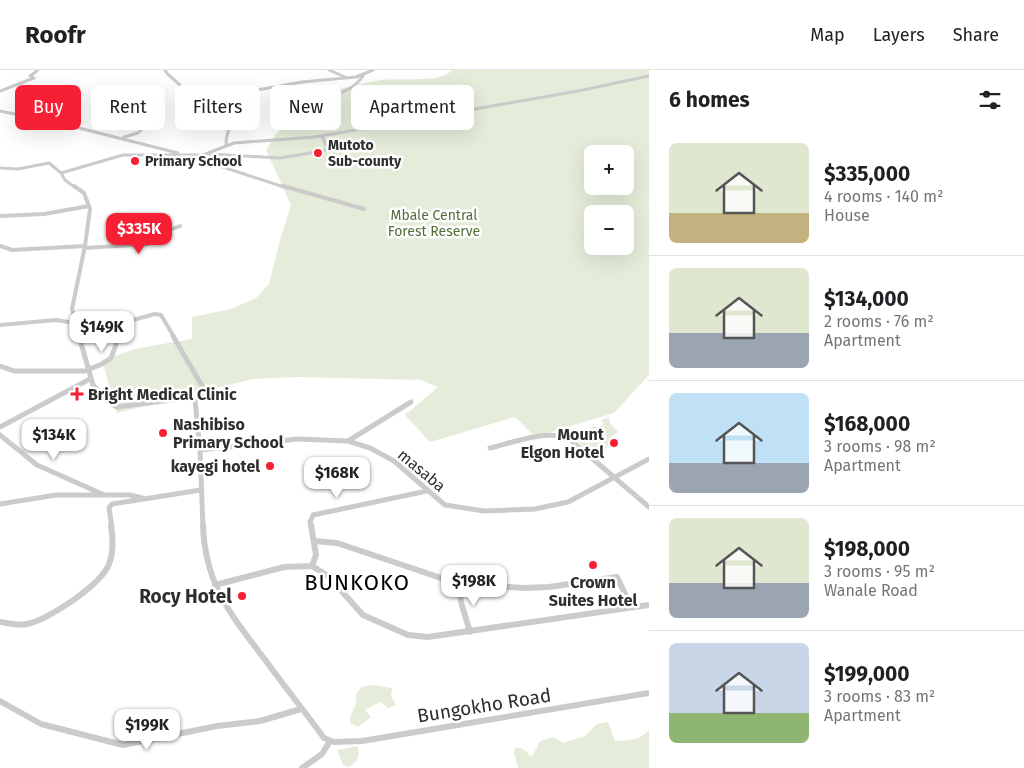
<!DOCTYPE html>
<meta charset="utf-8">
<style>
:root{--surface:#fff;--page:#f6f6f6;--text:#202124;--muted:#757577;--line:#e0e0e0;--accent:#f71f33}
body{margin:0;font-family:"Fira Sans",sans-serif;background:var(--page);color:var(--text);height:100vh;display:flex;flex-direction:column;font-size:19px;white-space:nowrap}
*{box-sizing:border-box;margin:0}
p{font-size:16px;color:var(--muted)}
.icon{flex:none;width:28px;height:28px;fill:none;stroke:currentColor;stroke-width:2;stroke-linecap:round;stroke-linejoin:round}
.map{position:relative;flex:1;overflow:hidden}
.drawer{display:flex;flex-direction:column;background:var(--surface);width:375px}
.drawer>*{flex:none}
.top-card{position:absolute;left:15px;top:15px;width:475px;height:45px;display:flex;gap:10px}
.buttons{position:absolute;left:584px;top:75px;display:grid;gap:10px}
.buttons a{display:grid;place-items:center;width:50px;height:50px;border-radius:8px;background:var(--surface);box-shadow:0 5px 20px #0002;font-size:25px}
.price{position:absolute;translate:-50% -42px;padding:0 11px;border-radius:10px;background:#fff;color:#222;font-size:16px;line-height:32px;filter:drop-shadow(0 1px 2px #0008)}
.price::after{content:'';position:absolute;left:50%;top:30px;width:15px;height:11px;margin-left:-8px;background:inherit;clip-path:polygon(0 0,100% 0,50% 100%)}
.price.on{background:var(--accent);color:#fff}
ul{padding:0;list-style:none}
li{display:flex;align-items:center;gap:15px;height:125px;padding:0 20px}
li+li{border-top:1px solid var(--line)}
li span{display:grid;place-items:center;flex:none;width:140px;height:100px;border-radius:8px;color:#555}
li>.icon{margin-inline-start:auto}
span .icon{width:60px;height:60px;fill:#fffc;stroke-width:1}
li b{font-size:21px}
h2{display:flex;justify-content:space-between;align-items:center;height:60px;padding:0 20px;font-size:21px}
.pill{padding:0 18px;border-radius:8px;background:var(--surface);box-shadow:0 5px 20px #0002;font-size:18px;line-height:45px}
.pill.on{background:var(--accent);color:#fff}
header{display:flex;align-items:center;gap:30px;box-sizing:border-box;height:70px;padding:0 25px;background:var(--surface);border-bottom:1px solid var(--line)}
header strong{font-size:24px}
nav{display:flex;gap:28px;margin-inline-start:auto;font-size:18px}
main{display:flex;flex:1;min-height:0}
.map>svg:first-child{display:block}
.green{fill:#e5edda;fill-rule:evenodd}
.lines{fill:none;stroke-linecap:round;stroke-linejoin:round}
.minor-far3{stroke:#cbcbcb;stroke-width:3}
.minor-far2{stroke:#cbcbcb;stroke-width:4}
.minor-far1{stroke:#cbcbcb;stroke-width:5}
.minor{stroke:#cbcbcb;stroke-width:6}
.poi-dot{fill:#f71f33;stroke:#fff;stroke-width:2}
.labels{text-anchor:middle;stroke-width:5;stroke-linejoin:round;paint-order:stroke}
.far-poi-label{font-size:14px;font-weight:bold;fill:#2e2e2e;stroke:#fff;text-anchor:start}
.far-park-label{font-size:14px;fill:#526f37;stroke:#fff}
.poi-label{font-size:16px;font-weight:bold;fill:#2e2e2e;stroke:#fff;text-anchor:start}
.street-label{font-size:16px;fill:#2e2e2e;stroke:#fff}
.near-poi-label{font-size:19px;font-weight:bold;fill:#2e2e2e;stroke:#fff;text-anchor:end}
.near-street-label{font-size:19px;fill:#2e2e2e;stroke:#fff}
.near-quarter-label{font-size:22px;letter-spacing:1px;fill:#000;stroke:#fff}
</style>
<header>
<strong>Roofr</strong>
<nav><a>Map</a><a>Layers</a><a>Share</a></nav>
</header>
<main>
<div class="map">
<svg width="649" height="698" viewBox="0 0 649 698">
<rect width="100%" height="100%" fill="#fff"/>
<path class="green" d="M452,0h197v305l-35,38 -79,24 -20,-20 -85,25 -25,-27 33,-28 -17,-7 -125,-3 -43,2 -136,34 -15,-53 37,-12 53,-9v-22l39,-8 25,-11 13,-14 11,-44 11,-35 -25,-55c10,-16 21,-34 37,-44 22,-15 53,-22 79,-26 18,-3 59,4 70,-10zM592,84h33v32h-33zM592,144h33v32h-33z
M609,347l1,6 8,9 -8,5 2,2 -13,22 -34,-31 10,-2 2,3h13l2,-3 -1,-1 4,-1 2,2 7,-4 -3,-4z
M373,615l19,3 -1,8 5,9 -8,3 -8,-6 -15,8 6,7 -13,10 -8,-4c-1,-12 8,-14 6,-29l6,-7z
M608,652l7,19c14,-1 24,0 34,-11v38h-131l-4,-15 1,-6 8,2 9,8 8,-16 13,-4 10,6 22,-7 12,-12z
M357,676c5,8 -1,19 -10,21l-4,-2 -6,-15z"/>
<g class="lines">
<path class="minor-far3" d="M165,0c4,8 14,11 19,21l24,6h18
M329,0l16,7
M281,16l25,15c23,-6 43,-5 57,-25
M0,21l34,-13 -4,-2 8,-6
M244,23l-11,1 -8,4 10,5 2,4 7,1
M213,38l29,3
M0,41l67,14 111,28
M124,67l14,-4 4,-4 -2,-7 11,-3 4,-4
M226,75c0,-20 12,-32 28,-42l-9,-11 57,-10 54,-5 17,-7
M210,84l70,4 48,-8 -6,-14
M195,88l92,30
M0,98l18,1 31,-6 12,10
M76,118l-11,-8 -4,-7 62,-18h80l31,-12 81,-6 263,-46 71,-15"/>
<path class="minor-far2" d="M74,116l10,7 6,16 -5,37 -13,63 8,28
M283,116l81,23
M0,146l44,-2 45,-8
M0,176l12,4 73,-4
M84,178l65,-4 2,-7 29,-11
M0,255l56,-5 19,3
M78,265l77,-21 6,1 13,22"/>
<path class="minor-far1" d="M79,266l14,49 14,16 10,6 63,-8 15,1 5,50 3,77
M173,266l32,55 -1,3 -9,6
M0,296l14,5h71l17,-7 9,-6 7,-19
M0,357l90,-48
M0,365l37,30 65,29
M348,371l63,-39
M490,378c25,-6 51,-17 77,-11l82,70
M200,380l97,-11 51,2 22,7 24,13 51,44 39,6 51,-2 33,-7 81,-43
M0,434l56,-9h74l12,3
M112,457l-3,-19 3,-4 89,-14
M311,457l-1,-5 3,-7 114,-24"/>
<path class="minor" d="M203,455c2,61 29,91 63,136 19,26 39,51 58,77l10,4 28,-1 287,-48
M311,455l5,30 -4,11
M314,471l23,2 122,41 65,4 25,-1 68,-10 9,19 8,11
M459,514l2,18 9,30
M215,515l69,-18 28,-1 16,10 35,39 45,20 20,2 221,-32
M0,552c8,1 19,4 27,2 20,-3 75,-40 82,-60 5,-12 4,-26 2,-39
M0,631l41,23 82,21 94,-19 43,-5 41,-12
M302,698l20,-14 8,-13"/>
</g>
<g class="poi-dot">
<circle cx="318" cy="83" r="5"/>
<circle cx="135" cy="91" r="5"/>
<path d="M74.5 316.5h5v5h5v5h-5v5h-5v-5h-5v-5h5z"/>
<circle cx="163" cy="363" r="5"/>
<circle cx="614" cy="373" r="5"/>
<circle cx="270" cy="396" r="5"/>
<circle cx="593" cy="495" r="5"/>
<circle cx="242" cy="526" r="5"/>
</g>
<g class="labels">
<g class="far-poi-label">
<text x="328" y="80">Mutoto<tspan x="328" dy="16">Sub-county</tspan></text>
<text x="145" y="96">Primary School</text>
</g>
<g class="far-park-label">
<text x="434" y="150">Mbale Central<tspan x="434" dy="16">Forest Reserve</tspan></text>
</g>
<g class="poi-label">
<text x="88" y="330">Bright Medical Clinic</text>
<text x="173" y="360">Nashibiso<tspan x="173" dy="18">Primary School</tspan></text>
<text x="604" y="370" text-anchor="end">Mount<tspan x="604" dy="18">Elgon Hotel</tspan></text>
<text x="260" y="402" text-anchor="end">kayegi hotel</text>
<text x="593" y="518" text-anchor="middle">Crown<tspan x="593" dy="18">Suites Hotel</tspan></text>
</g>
<g class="street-label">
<text transform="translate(422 400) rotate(40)" y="6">masaba</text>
</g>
<g class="near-poi-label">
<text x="232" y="533">Rocy Hotel</text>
</g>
<g class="near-street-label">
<text transform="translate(484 635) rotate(-9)" y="7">Bungokho Road</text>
</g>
<g class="near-quarter-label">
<text x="357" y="520">BUNKOKO</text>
</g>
</g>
</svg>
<div class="buttons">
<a>+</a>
<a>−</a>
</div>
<b class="price on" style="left:139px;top:185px">$335K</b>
<b class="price" style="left:102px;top:283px">$149K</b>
<b class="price" style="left:54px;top:391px">$134K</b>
<b class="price" style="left:337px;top:429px">$168K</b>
<b class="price" style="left:474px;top:537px">$198K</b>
<b class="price" style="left:147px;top:681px">$199K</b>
<div class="top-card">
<a class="pill on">Buy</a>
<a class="pill">Rent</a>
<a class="pill">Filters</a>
<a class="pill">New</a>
<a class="pill">Apartment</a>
</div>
</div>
<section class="drawer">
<h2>6 homes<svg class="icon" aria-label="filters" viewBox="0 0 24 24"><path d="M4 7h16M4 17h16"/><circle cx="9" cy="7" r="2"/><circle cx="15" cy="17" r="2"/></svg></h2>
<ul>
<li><span style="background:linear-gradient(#dfe7d0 70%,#c2b280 0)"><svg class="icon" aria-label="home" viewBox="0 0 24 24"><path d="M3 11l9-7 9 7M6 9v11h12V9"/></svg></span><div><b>$335,000</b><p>4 rooms · 140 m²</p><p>House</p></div></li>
<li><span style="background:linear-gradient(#dfe7d0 65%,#9aa5b1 0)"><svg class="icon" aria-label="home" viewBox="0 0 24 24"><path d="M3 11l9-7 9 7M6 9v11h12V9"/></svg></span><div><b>$134,000</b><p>2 rooms · 76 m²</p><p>Apartment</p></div></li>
<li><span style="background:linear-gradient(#bfe0f5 70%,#9aa5b1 0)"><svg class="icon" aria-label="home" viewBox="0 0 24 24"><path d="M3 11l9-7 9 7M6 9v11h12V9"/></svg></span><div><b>$168,000</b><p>3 rooms · 98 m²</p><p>Apartment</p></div></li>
<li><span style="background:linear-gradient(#dfe7d0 65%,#9aa5b1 0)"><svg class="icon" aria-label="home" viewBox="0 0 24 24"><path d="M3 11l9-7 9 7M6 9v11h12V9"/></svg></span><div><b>$198,000</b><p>3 rooms · 95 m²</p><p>Wanale Road</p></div></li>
<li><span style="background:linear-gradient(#c9d6e8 70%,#8fb573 0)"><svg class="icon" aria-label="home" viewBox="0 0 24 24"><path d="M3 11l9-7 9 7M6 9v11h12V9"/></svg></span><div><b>$199,000</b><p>3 rooms · 83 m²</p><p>Apartment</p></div></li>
</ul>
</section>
</main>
